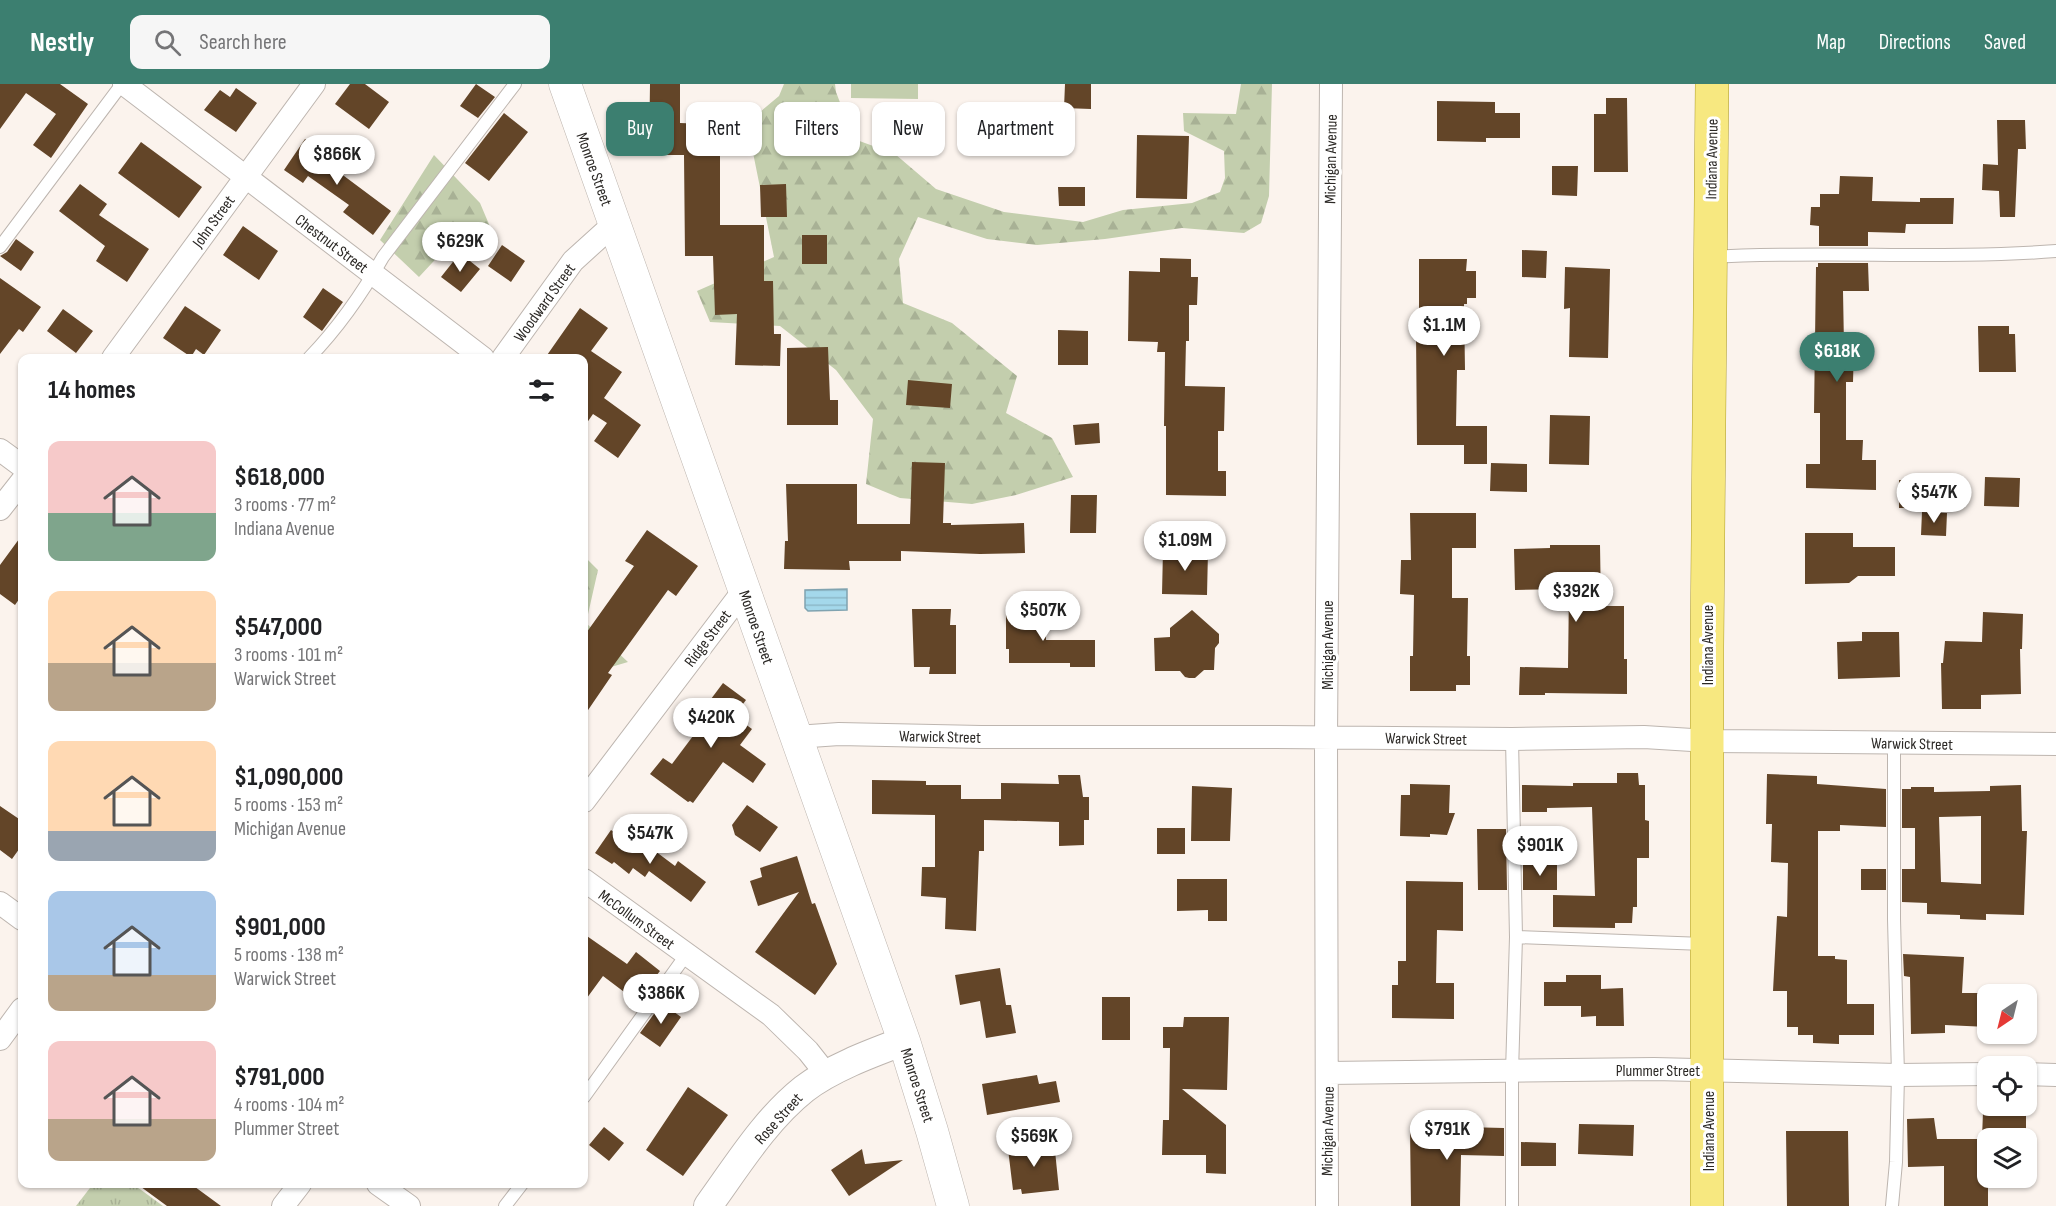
<!DOCTYPE html>
<meta charset="utf-8">
<style>
:root{--surface:#fff;--page:#f6f6f6;--text:#202124;--muted:#757577;--accent:#3c7f70}
body{margin:0;font-family:"Sofia Sans Condensed",sans-serif;background:var(--page);color:var(--text);height:100vh;display:flex;flex-direction:column;font-size:22px;white-space:nowrap}
*{box-sizing:border-box;margin:0}
p{font-size:20px;color:var(--muted)}
.icon{flex:none;width:33px;height:33px;fill:none;stroke:currentColor;stroke-width:2;stroke-linecap:round;stroke-linejoin:round}
.map{position:relative;flex:1;overflow:hidden}
.drawer{position:absolute;left:18px;top:270px;width:570px;height:834px;display:flex;flex-direction:column;background:var(--surface);border-radius:12px;box-shadow:0 2px 4px #0004}
.drawer>*{flex:none}
.hud{position:absolute;left:606px;top:18px;width:570px;height:54px;display:flex;gap:12px}
.needle{width:39px;rotate:215deg}
.controls{position:absolute;left:1977px;top:900px;display:grid;gap:12px}
.controls a{display:grid;place-items:center;width:60px;height:60px;border-radius:12px;background:var(--surface);box-shadow:0 2px 4px #0004;font-size:30px}
.price{position:absolute;translate:-50% -51px;padding:0 14px;border-radius:21px;background:#fff;color:#222;font-size:20px;line-height:39px;filter:drop-shadow(0 2px 3px #0008)}
.price::after{content:'';position:absolute;left:50%;top:36px;width:18px;height:14px;margin-left:-9px;background:inherit;clip-path:polygon(0 0,100% 0,50% 100%)}
.price.current{background:var(--accent);color:#fff}
ul{padding:0;list-style:none}
li{display:flex;align-items:center;gap:18px;height:150px;padding:0 30px}
li span{display:grid;place-items:center;flex:none;width:168px;height:120px;border-radius:12px;color:#555}
li>.icon{margin-inline-start:auto}
span .icon{width:72px;height:72px;fill:#fffc;stroke-width:1}
li b{font-size:26px}
h2{display:flex;justify-content:space-between;align-items:center;height:72px;padding:0 30px;font-size:26px}
.pill{padding:0 21px;border-radius:12px;background:var(--surface);box-shadow:0 2px 4px #0004;font-size:21px;line-height:54px}
.pill.current{background:var(--accent);color:#fff}
header{display:flex;align-items:center;gap:36px;box-sizing:border-box;height:84px;padding:0 30px;background:var(--accent);color:#fff}
header strong{font-size:28px}
nav{display:flex;gap:33px;margin-inline-start:auto;font-size:21px}
.search{width:420px;height:54px;background:var(--page);display:flex;align-items:center;gap:15px;box-sizing:border-box;padding:0 21px;border-radius:12px;color:var(--muted);font-size:22px}
.map>svg:first-child{display:block}
.grass{fill:url(#grass-tufts)}
.forest{fill:url(#forest-firs)}
.garden{fill:#c3cead}
.water{fill:url(#water-rules);stroke:#80a3b0;stroke-width:1.5}
.building{fill:#634528;fill-rule:evenodd}
.lines{fill:none;stroke-linecap:round;stroke-linejoin:round}
.service-casing{stroke:#bdb5af;stroke-width:14}
.minor-casing{stroke:#bdb5af;stroke-width:24}
.tertiary-casing{stroke:#bdb5af;stroke-width:30}
.secondary-casing{stroke:#bdb5af;stroke-width:33}
.primary-casing{stroke:#ac9b2a;stroke-width:34}
.service{stroke:#fff;stroke-width:12}
.minor{stroke:#fff;stroke-width:22}
.tertiary{stroke:#fff;stroke-width:28}
.secondary{stroke:#fff;stroke-width:32}
.primary{stroke:#f7e880;stroke-width:33}
.labels{text-anchor:middle;stroke-width:6;stroke-linejoin:round;paint-order:stroke}
.street-label{font-size:16px;fill:#2b2825;stroke:#fff}
</style>
<header>
<strong>Nestly</strong>
<div class="search"><svg class="icon" aria-label="search" viewBox="0 0 24 24"><circle cx="10" cy="10" r="6"/><path d="M15 15l6 6"/></svg>Search here</div>
<nav><a>Map</a><a>Directions</a><a>Saved</a></nav>
</header>
<div class="map">
<svg width="2056" height="1122" viewBox="0 0 2056 1122">
<defs>
<pattern id="grass-tufts" width="24" height="20" patternUnits="userSpaceOnUse" patternTransform="scale(1.5)"><rect width="24" height="20" fill="#c3cead"/><path d="M3 7l-1-3M5 7V3M7 7l1-3M15 17l-1-3M17 17v-4M19 17l1-3" fill="none" stroke="#a8b195"/></pattern>
<pattern id="forest-firs" width="22" height="20" patternUnits="userSpaceOnUse" patternTransform="scale(1.5)"><rect width="22" height="20" fill="#c3cead"/><path d="M5 1l3.5 6h-7zM16 11l3.5 6h-7z" fill="#a8b195"/></pattern>
<pattern id="water-rules" width="6" height="5" patternUnits="userSpaceOnUse" patternTransform="scale(1.5)"><rect width="6" height="5" fill="#a4d8eb"/><path d="M0 2.5h6" fill="none" stroke="#8db9c9"/></pattern>
</defs>
<rect width="100%" height="100%" fill="#fbf3ed"/>
<path class="grass" d="M93,1100h40l30,22h-87z"/>
<path class="forest" d="M784,0h51l1,8 18,47 41,15 41,35 68,23 79,10 40,-12 69,-7 28,-11 5,-14 -1,-27 -40,-20 -1,-18 53,1 5,-30h31l-3,112 -8,27 -17,10 -62,-5 -77,11 -68,6 -50,-6 -69,-22 -19,42 4,44 49,20 65,53 -11,37 46,25 21,39 -57,18 -44,9 -72,-6 -34,-14 7,-65 -37,-49 -56,-44 -70,-4 -13,-31 77,-34 -27,-134 32,-27z
M434,71l46,48 11,26 -16,9 -30,11 -26,28 -39,-37z
M584,472l14,14 -12,53 42,39 -17,5 -27,-9z"/>
<path class="garden" d="M851,0h67v15l-67,-1z"/>
<path class="water" d="M847,505v21l-39,1 -3,-3v-18z"/>
<path class="building" d="M0,0h60l28,20 -37,54 -18,-13 23,-31 -30,-21 -26,36z
M350,0h15l24,18 -20,27 -34,-25z
M476,0l19,13 -17,21 -18,-12z
M650,0h30v39l26,1v22h14v79h44v56h9l1,53h7l-1,32 -45,-1 2,-51 -22,1 -2,-59h-28l-1,-101h-35z
M1065,0h26v25l-27,-1z
M236,4l21,15 -21,29 -32,-22 16,-20 10,7z
M1606,14h21l1,74h-34v-58h12z
M1437,17l58,1v11h25v25h-34v4l-49,-1z
M504,29l24,19 -39,49 -24,-18z
M1997,36h28l1,29h-8l-3,68h-15l-1,-26 -17,-1 1,-26 15,1z
M1137,51l52,1 -2,63 -51,-1z
M305,55l27,19 -4,6 63,47 -18,24 -30,-23 6,-7 -41,-29 -5,7 -19,-13z
M141,58l61,45 -23,31 -61,-45z
M1552,82h26l-1,30 -25,-1z
M1840,92l33,1 -1,24 48,1v-4h34l-1,26h-47l-1,9 -37,-1v14h-49v-20l-9,-1 1,-18h9v-13h19z
M80,100l27,20 -8,11 50,34 -22,33 -31,-21 9,-15 -46,-35z
M786,100l1,33h-26l-1,-32z
M1058,103h27v19h-26z
M243,142l35,25 -19,29 -36,-25z
M802,151h25v29h-25z
M16,155l18,13 -13,19 -21,-15 7,-4z
M502,161l23,16 -14,21 -23,-16z
M1522,166l25,1 -1,27 -24,-1z
M460,169l20,16 -19,23 -20,-15z
M1160,174l31,1v18h7l-1,28h-8v36h-3l-1,45 40,1 -1,44h-6v40h8v25l-60,-1v-69h-2l1,-74h-8l1,-10 -30,-1 1,-70 31,1z
M1419,175h48l-1,12h10v27h-9v6h-3l1,66h-8l-1,56h31v38h-23v-19h-47l-1,-112h3z
M1818,179h50l1,28h-26l1,55h10l-1,36h-7v58h17l-1,20h14v30l-70,-2v-24h14v-51h-6l2,-146h2z
M1565,183l45,2 -2,89 -39,-1 1,-49 -6,1z
M0,194l41,29 -18,25 -4,-3 -19,25z
M323,204l20,14 -21,29 -19,-14z
M185,222l36,24 -17,25 -8,-6 -5,8 -28,-19z
M580,224l28,20 -17,23 31,21 -18,26 37,27 -23,33 -24,-17 13,-18 -14,-9 -9,13v-69h-39z
M63,225l30,22 -17,22 -29,-22z
M1978,242h31v8h6l1,38h-37z
M1058,246l30,1v34h-30z
M828,263l2,53h8v25h-51v-77z
M908,296l44,4 -2,24 -44,-3z
M1550,331l40,1 -1,49 -40,-1z
M1099,339l1,20 -25,2 -2,-20z
M912,378l33,1 -2,60h8v2l73,-2 1,30 -45,1 -79,-3v10h-52l1,9 -66,-1 1,-28h3l-2,-57h71v40h53z
M1491,379l36,1v28l-37,-1z
M1985,393l35,1 -1,29 -35,-1z
M1899,396h28v28h-28z
M1071,411h26l-1,38h-26z
M1922,428l25,1 -1,23 -25,-1z
M1410,429h66v35h-24v50h16l-1,58h3v29h-14v6h-46v-35h3l1,-61 -14,-1 1,-34h10z
M647,446l51,36 -22,30 -8,-6 -60,83 4,2 -28,41v-80l50,-70 -9,-5z
M1805,449h48v14h42v29h-37l-9,7 -44,1z
M22,451v60l-7,10 -15,-11v-29z
M1550,461h50l1,61h23v53h3v35l-82,-1v2h-26l1,-28 48,1 1,-79 -54,1 -1,-41 36,-1z
M1163,466l45,1 -1,44 -45,-1z
M1006,524l40,1v31h49v27h-25v-4h-61v-14h-3z
M912,525h39l-1,16h6v49h-27l1,-7h-16z
M1192,526l27,24v9l-4,5 -1,22h-10l-9,8h-6l-4,-1 -5,-6h-25l-1,-33 16,-1v-9z
M1983,528l40,2 -1,35h-2l1,45 -40,1v14h-39l-1,-46h2l2,-22 37,1z
M1862,548h37l1,45 -62,2 -1,-37 25,-1z
M723,599l23,17 -12,16 18,13 -12,16 26,19 -13,19 -30,-21 -30,41 -3,-2 -2,1 -38,-28 13,-16 9,6 27,-36 -6,-5z
M1617,689h21l1,12h6v35l4,1v37h-12v49h-4l-1,16h-17v5l-62,-1v-32l42,1 -3,-89 -45,1v4h-25v-27l51,1v-3h44z
M1767,690l50,2v8l69,5v38l-46,-2v6h-22v125h17v3l12,1v44h27v31h-35v9l-26,-1v-8h-15v-8h-11v-36h-14l4,-75 10,1 1,-54 -17,-1 1,-38h-6z
M1058,691h22l3,22h6v23h-5v25l-25,1v-24l-75,-2v31h-5l-3,80 -31,-2 1,-31 -25,-2 1,-29h13v-52l-63,-1v-34l54,1v4h35v14h40v-16l58,1z
M1410,700l40,1 -1,28h6l-8,22 -17,-1v3l-30,-1 1,-41h9z
M2021,701l1,46h5l-3,84 -38,-1v6l-26,-1v-4l-33,-1v-11l-25,-1v-33h13v-41h-13v-39h9v-2h23v5l56,-1v-5zM1981,732v68l-40,-2 -2,-65z
M1192,702l40,2 -2,53h-39z
M747,721l31,22 -18,25 -25,-17 -3,-10z
M0,722l22,15v24l-10,14 -12,-9z
M1157,744h28v26h-28z
M1477,745h29l1,61h-29z
M611,746l27,19 5,-7 32,24 3,-5 28,21 -15,20 -42,-31 -4,6 -12,-9 -4,6 -15,-12 -2,2 -17,-11z
M797,772l15,48 3,-1 22,61 -22,31 -60,-43 44,-60 -41,14 -8,-25 12,-4 -2,-9z
M1523,780h34v26h-34z
M1861,785h25v21h-25z
M1177,795h50v42h-19v-11l-31,1z
M1406,797l57,1v49l-26,-1 -1,53h18v36l-62,-1v-33h6v-24h8z
M584,850l43,30 9,-12 24,19 -11,14 3,3 -12,16 -37,-28 -19,26z
M1903,870l61,3 -2,36h26v34l-43,-2v8l-34,1 -1,-57 -6,-1z
M1000,884l6,37h5l5,28 -30,5 -6,-37 -20,4 -5,-30z
M1566,891h35v14l22,-1 1,38h-28v-10l-15,1v-11h-37v-24h22z
M1102,913h28v43h-28z
M662,919l19,14 -21,30 -20,-14z
M1184,933h45l-2,73 -45,-1 44,36v49l-20,-1v-18h-44l1,-35h6l1,-72h-7v-21h20z
M1037,991l2,9 17,-3 4,21 -73,13 -5,-31z
M688,1003l40,28 -45,61 -37,-26z
M1983,1028l43,2v24h-44z
M1934,1034l3,21h51v67h-44v-40l-36,1 -1,-48z
M1579,1040l55,1 -1,31 -55,-2z
M604,1043l20,16 -15,18 -20,-16z
M1464,1043l40,1v28l-43,-1 -1,51h-49l-1,-78 54,1z
M1786,1047h62l1,75h-62z
M1054,1057l5,49 -37,4 -1,-5 -8,1 -5,-41h7v-4z
M1521,1058l35,1v23h-35z
M862,1065l3,15 38,-4 -54,36 -18,-26z
M137,1100h54l30,22h-54z"/>
<g class="lines">
<g class="service-casing">
<path id="service" d="M0,163l122,-163
M1711,173c115,-7 231,3 345,-6
M309,274c29,-30 53,-64 74,-101l132,-173
M1512,655l4,198
M584,1013l102,-142
M505,1122l17,-22
M1512,1122v-134l4,-135 188,7
M1892,1122l4,-44 2,-87 -4,-156v-176"/>
</g>
<g class="minor-casing">
<path id="minor" d="M124,0l359,274
M113,274l201,-274
M503,274l70,-97 42,-38
M0,366l22,16
M0,425l22,-28
M796,653l43,-3 142,3h295l236,2 132,-2 64,4 348,3
M584,717l160,-211
M584,796l187,135 37,36 19,24
M0,819l22,16
M0,955l22,-30
M1328,989l326,-4 244,6 90,-1
M2026,990l30,1
M378,1100l31,22
M283,1122l17,-22
M1327,1122l-1,-469 5,-653"/>
</g>
<g class="tertiary-casing">
<path id="tertiary" d="M708,1122c29,-40 57,-86 96,-117 27,-21 68,-36 100,-48"/>
</g>
<g class="secondary-casing">
<path id="secondary" d="M565,0l339,957 28,90 21,75"/>
</g>
<g class="primary-casing">
<path id="primary" d="M1707,1122v-558l5,-564"/>
</g>
<use href="#service" class="service"/>
<use href="#minor" class="minor"/>
<use href="#tertiary" class="tertiary"/>
<use href="#secondary" class="secondary"/>
<use href="#primary" class="primary"/>
</g>
<g class="labels">
<g class="street-label">
<text transform="translate(1330 75) rotate(-89)" y="6">Michigan Avenue</text>
<text transform="translate(1711 75) rotate(-89)" y="6">Indiana Avenue</text>
<text transform="translate(595 85) rotate(70)" y="6">Monroe Street</text>
<text transform="translate(213 137) rotate(-54)" y="6">John Street</text>
<text transform="translate(332 159) rotate(37)" y="6">Chestnut Street</text>
<text transform="translate(544 218) rotate(-54)" y="6">Woodward Street</text>
<text transform="translate(757 543) rotate(71)" y="6">Monroe Street</text>
<text transform="translate(707 554) rotate(-53)" y="6">Ridge Street</text>
<text transform="translate(1327 561) rotate(-90)" y="6">Michigan Avenue</text>
<text transform="translate(1707 561) rotate(-90)" y="6">Indiana Avenue</text>
<text transform="translate(940 652) rotate(1)" y="6">Warwick Street</text>
<text transform="translate(1426 654) rotate(1)" y="6">Warwick Street</text>
<text transform="translate(1912 659) rotate(1)" y="6">Warwick Street</text>
<text transform="translate(637 835) rotate(36)" y="6">McCollum Street</text>
<text x="1658" y="992">Plummer Street</text>
<text transform="translate(918 1001) rotate(72)" y="6">Monroe Street</text>
<text transform="translate(778 1034) rotate(-48)" y="6">Rose Street</text>
<text transform="translate(1327 1047) rotate(-89)" y="6">Michigan Avenue</text>
<text transform="translate(1708 1047) rotate(-90)" y="6">Indiana Avenue</text>
</g>
</g>
</svg>
<div class="controls">
<a><svg class="needle" viewBox="-14 -14 28 28"><path d="M0-13l5 13h-10z" fill="#e53935"/><path d="M0 13l5-13h-10z" fill="#757577"/></svg></a>
<a><svg class="icon" aria-label="locate" viewBox="0 0 24 24"><circle cx="12" cy="12" r="6"/><path d="M12 2v4M12 18v4M2 12h4M18 12h4"/></svg></a>
<a><svg class="icon" aria-label="layers" viewBox="0 0 24 24"><path d="M12 4l9 5-9 5-9-5zM3 14l9 5 9-5"/></svg></a>
</div>
<b class="price" style="left:337px;top:102px">$866K</b>
<b class="price" style="left:460px;top:189px">$629K</b>
<b class="price" style="left:1444px;top:273px">$1.1M</b>
<b class="price current" style="left:1837px;top:299px">$618K</b>
<b class="price" style="left:1934px;top:440px">$547K</b>
<b class="price" style="left:1185px;top:488px">$1.09M</b>
<b class="price" style="left:1576px;top:539px">$392K</b>
<b class="price" style="left:1043px;top:558px">$507K</b>
<b class="price" style="left:711px;top:665px">$420K</b>
<b class="price" style="left:650px;top:781px">$547K</b>
<b class="price" style="left:1540px;top:793px">$901K</b>
<b class="price" style="left:661px;top:941px">$386K</b>
<b class="price" style="left:1447px;top:1077px">$791K</b>
<b class="price" style="left:1034px;top:1084px">$569K</b>
<div class="hud">
<a class="pill current">Buy</a>
<a class="pill">Rent</a>
<a class="pill">Filters</a>
<a class="pill">New</a>
<a class="pill">Apartment</a>
</div>
<section class="drawer">
<h2>14 homes<svg class="icon" aria-label="filters" viewBox="0 0 24 24"><path d="M4 7h16M4 17h16"/><circle cx="9" cy="7" r="2"/><circle cx="15" cy="17" r="2"/></svg></h2>
<ul>
<li><span style="background:linear-gradient(#f6c9c9 60%,#7fa58c 0)"><svg class="icon" aria-label="home" viewBox="0 0 24 24"><path d="M3 11l9-7 9 7M6 9v11h12V9"/></svg></span><div><b>$618,000</b><p>3 rooms · 77 m²</p><p>Indiana Avenue</p></div></li>
<li><span style="background:linear-gradient(#ffd9b3 60%,#b9a48a 0)"><svg class="icon" aria-label="home" viewBox="0 0 24 24"><path d="M3 11l9-7 9 7M6 9v11h12V9"/></svg></span><div><b>$547,000</b><p>3 rooms · 101 m²</p><p>Warwick Street</p></div></li>
<li><span style="background:linear-gradient(#ffd9b3 75%,#9aa5b1 0)"><svg class="icon" aria-label="home" viewBox="0 0 24 24"><path d="M3 11l9-7 9 7M6 9v11h12V9"/></svg></span><div><b>$1,090,000</b><p>5 rooms · 153 m²</p><p>Michigan Avenue</p></div></li>
<li><span style="background:linear-gradient(#a9c7e8 70%,#b9a48a 0)"><svg class="icon" aria-label="home" viewBox="0 0 24 24"><path d="M3 11l9-7 9 7M6 9v11h12V9"/></svg></span><div><b>$901,000</b><p>5 rooms · 138 m²</p><p>Warwick Street</p></div></li>
<li><span style="background:linear-gradient(#f6c9c9 65%,#b9a48a 0)"><svg class="icon" aria-label="home" viewBox="0 0 24 24"><path d="M3 11l9-7 9 7M6 9v11h12V9"/></svg></span><div><b>$791,000</b><p>4 rooms · 104 m²</p><p>Plummer Street</p></div></li>
</ul>
</section>
</div>
